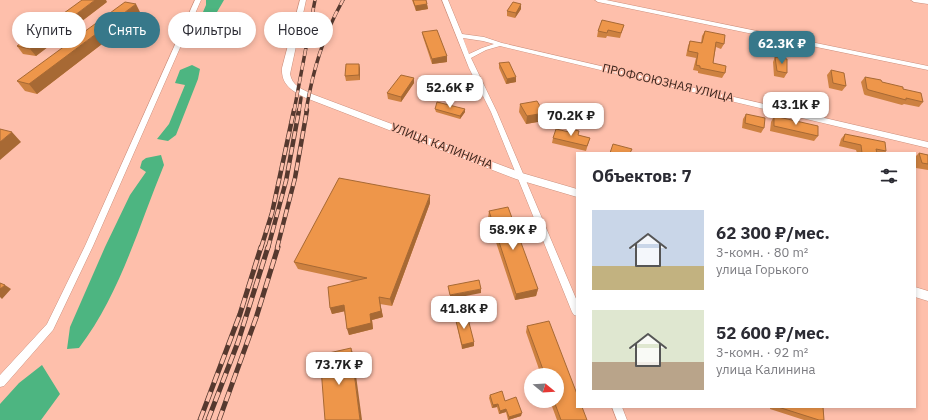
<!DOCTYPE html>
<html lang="ru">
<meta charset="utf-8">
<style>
:root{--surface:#fff;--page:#f2f2f3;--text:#2b2b33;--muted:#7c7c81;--accent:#37788a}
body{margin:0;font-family:"IBM Plex Sans",sans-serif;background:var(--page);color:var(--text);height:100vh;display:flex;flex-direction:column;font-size:15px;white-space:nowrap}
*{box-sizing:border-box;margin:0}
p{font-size:13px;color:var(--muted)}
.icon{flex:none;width:22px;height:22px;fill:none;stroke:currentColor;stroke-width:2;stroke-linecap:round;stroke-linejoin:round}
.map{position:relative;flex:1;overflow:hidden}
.sheet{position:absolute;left:576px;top:152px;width:340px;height:256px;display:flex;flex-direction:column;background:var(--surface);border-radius:0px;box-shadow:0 2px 6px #0003}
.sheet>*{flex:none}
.top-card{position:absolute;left:12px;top:12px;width:380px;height:36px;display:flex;gap:8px}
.needle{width:26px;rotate:108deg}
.fabs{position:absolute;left:524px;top:368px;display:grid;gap:8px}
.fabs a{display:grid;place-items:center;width:40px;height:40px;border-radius:50%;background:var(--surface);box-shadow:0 2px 6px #0003;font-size:20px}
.price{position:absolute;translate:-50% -34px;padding:0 9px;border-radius:8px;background:#fff;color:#222;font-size:13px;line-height:26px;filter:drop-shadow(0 1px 2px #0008)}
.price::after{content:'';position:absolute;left:50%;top:24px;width:12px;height:9px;margin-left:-6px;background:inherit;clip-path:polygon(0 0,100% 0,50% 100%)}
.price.on{background:var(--accent);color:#fff}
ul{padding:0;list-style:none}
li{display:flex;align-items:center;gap:12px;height:100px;padding:0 16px}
li span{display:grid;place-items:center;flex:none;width:112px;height:80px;border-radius:0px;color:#555}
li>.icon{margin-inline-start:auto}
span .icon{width:48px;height:48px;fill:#fffc;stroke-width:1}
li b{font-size:17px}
h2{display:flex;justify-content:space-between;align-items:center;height:48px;padding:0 16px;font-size:17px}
.tag{padding:0 14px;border-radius:18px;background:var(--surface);box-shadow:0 2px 6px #0003;font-size:14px;line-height:36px}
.tag.on{background:var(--accent);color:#fff}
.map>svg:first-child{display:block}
.green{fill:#4db581}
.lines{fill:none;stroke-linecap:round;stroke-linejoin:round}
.minor-casing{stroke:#cc907d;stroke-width:1}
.tertiary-casing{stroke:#cc907d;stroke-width:1}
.minor{fill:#fff;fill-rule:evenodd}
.tertiary{fill:#fff;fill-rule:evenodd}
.rail-far2-casing{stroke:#56392f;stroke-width:3.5}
.rail-far1-casing{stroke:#56392f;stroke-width:4.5}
.rail-casing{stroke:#56392f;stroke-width:5}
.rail-far2{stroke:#febfab;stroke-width:2.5;stroke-dasharray:7;stroke-linecap:butt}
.rail-far1{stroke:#febfab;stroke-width:3;stroke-dasharray:8;stroke-linecap:butt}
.rail{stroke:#febfab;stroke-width:3.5;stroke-dasharray:10;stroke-linecap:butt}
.wall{fill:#cd8140}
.shaded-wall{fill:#a76934}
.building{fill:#ee964a;stroke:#a76934}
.labels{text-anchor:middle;stroke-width:3;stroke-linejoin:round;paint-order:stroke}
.street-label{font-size:12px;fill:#3e261e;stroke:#febfab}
</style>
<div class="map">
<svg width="928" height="420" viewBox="0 0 928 420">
<rect width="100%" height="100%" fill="#febfab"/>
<path class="green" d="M206,0h18l-7,12 -8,7h-9l6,-14z
M192,65l8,4 -2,10 -22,56 -8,6 -11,-2 12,-15 16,-39 -10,-2 5,-13z
M161,155l3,10c-26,63 -44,129 -85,183l-12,1 3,-22 35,-80 25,-52 16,-23 -6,-4 2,-7 4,-3z
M42,365l18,29 -19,26h-41v-16l19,-21z"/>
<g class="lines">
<g class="minor-casing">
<path id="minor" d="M195,0h6l-108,246 -40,84 -49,56 -4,1v-12l47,-51 38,-78z
M442,0h6l14,34 22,3 18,6 426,99v6l-428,-102 -14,4 -15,8 26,54 80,189v15l-3,-1 -2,-3 -81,-200 -22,-44zM463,38l20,3 11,3 -12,4 -13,6z
M595,0h11l322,66v4l-330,-68z
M911,0h17v4l-14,-2z
M612,407h10l5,13h-10z"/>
</g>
<g class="tertiary-casing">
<path id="tertiary" d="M300,0h6l-16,74c2,12 12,15 22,20l210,79 55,16v8l-61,-18 -210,-81c-14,-7 -25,-13 -24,-30z
M915,287l13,4v10l-13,-4z"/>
</g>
<use href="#minor" class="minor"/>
<use href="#tertiary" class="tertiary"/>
<g class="rail-far2-casing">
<path id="rail-far2" d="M294,111l21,-111
M299,111l2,-13
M306,111c7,-41 17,-75 37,-111"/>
</g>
<g class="rail-far1-casing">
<path id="rail-far1" d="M261,248l11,-35 22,-103
M268,248l18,-67 13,-71
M277,248l18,-70 12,-68"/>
</g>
<g class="rail-casing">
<path id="rail" d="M200,420l40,-106 21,-67
M208,420l30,-78 30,-95
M219,420l37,-102 22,-71"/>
</g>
<use href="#rail-far2" class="rail-far2"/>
<use href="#rail-far1" class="rail-far1"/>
<use href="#rail" class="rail"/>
</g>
<path class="wall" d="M412,0h14l2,9 -12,2z
M107,2l-71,54 -13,-2 -6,-8z
M521,9l-6,9 -8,-2v-5z
M141,14l-104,80 -12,-3 -8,-10z
M624,25l-4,13 -13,-2 -1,2 -9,-1 1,-6z
M705,31l19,13 -3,5 -5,-2 -3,16 12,10 -3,5 -24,-5v-2l-5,-1 3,-12 -10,-2 2,-10 2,-5 11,2 1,-7z
M422,32l25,24v6l-15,2 -9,-27z
M775,57l12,16 -3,5 -10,-2 -1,-14z
M499,63l17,19 -10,2 -7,-16z
M359,64l1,5v11l-14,1 -1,-5z
M831,70l15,16 -4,5 -13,-3 -2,-13z
M865,77l38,12 20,13 -4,5 -15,-3 -2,1 -37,-10 -1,-1 -3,-12z
M414,78v5l-13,19 -13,-3 -1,-6z
M520,104l24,9 -1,8 -17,3 -7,-12z
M435,109l30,3 -5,7 -24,-7z
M746,114l18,14 -3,5 -19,-5 1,-9z
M774,116l44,20 -4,5 -44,-10 1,-9z
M845,134l41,17 -1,2h-28l-1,-3 -17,-4 2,-7z
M578,135l12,3 -4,13 -34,-8 1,-5z
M919,153l9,2v15l-12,-2 -1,-6v-5z
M430,203l-38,103 -12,-2 3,13 -11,3 1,9 -24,6 -5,-24 -12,3 -2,-6 23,-27 -55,-12 -4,-7z
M489,211l49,78 -2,7 -21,4 -27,-82z
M455,317l19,29 -12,3 -6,-28z
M527,326l60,94h-30l-7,-19h7v-26h-16l-15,-43z
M490,395l15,6 16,15 -13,4 -2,-8 -7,2 -2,-7 -5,1 -3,-10z
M770,407h53l1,13h-20l-34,-11z"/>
<path class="shaded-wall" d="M95,0h11l1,2 -71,54 -6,-7z
M136,4l5,10 -104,80 -8,-10z
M427,4l1,5 -12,2 -1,-5z
M521,4v5l-6,9 1,-5z
M447,56v6l-15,2v-5z
M359,64l1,5v11l-1,-5z
M516,77v5l-10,2 1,-5z
M414,78v5l-13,19v-5z
M465,109v3l-5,7v-3z
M544,113l-1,8 -17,3 1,-8z
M12,132l9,10 -21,18v-18z
M430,195v8l-38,103 -2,-7z
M5,285l6,4 -9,10 -2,-2v-8z
M481,289v4l-31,6v-4z
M538,289l-2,7 -21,4 1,-6z
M379,297l4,20 -11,3 1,9 -24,6 -2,-6 23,-15z
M344,305l2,6 -14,3 -2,-6z
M474,342v4l-12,3v-4z
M351,348l2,5 9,67h-2z
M498,404l-1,3 -5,1 1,-3z
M506,409v3l-7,2 1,-3z
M522,413l-1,3 -13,4 1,-3z"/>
<path class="building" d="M82,0h13l-65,49 -13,-3 36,-25z
M413,0h13l1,4 -12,2z
M125,2l11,2 -107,80 -12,-3z
M513,2l8,2 -5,9 -9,-2z
M602,20l22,5 -3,8 -13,-3 -1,3 -9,-2z
M437,30l10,26 -15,3 -10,-27z
M705,31l20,4 -1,9 -8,-2 -3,21 13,3 -1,7 -25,-5v-2l-4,-1 2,-12 -10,-2 2,-10 12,2z
M775,57l12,2v14l-10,-2z
M509,62l7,15 -9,2 -8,-16z
M346,64h13v11l-14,1z
M831,70l13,3 2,13 -13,-3z
M401,75l13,3 -13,19 -14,-4z
M865,77l16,3 1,2 21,5v2l18,4 2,9 -17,-4v2l-37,-10 -2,-1z
M537,101l7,12 -17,3 -7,-12z
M437,102l28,7 -5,7 -25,-7z
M746,114l19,4 -1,10 -19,-5z
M774,116l44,10v10l-44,-10z
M0,129l12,3 -12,10z
M556,129l13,3 2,-3 8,2 -1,4 12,3 -3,8 -34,-8z
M845,134l40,8 1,9 -10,-2 1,4h-15l-1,-8 -18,-4z
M613,144l19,5 -2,4h-20z
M919,153l9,2v9l-6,-1z
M339,178l91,17 -40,104 -11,-2 2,14 -11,3 1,9 -24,6 -3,-24 -14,3 -2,-21 39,-9 -73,-16z
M508,207l30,82 -22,5 -27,-83z
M479,280l2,9 -31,6 -2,-9z
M0,283l5,2 -5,4z
M467,315l7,27 -12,3 -7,-28z
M549,321l28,73v13h5l5,13h-26l-7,-19h3v-26h-12l-18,-49z
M351,348l9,72h-35l-5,-65z
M502,391l3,10 11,-4 6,16 -13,4 -3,-8 -6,2 -2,-7 -5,1 -3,-10z
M778,407h45l1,13h-5z"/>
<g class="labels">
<g class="street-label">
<text transform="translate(668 83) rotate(13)" y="4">ПРОФСОЮЗНАЯ УЛИЦА</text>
<text transform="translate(442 146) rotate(21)" y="4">УЛИЦА КАЛИНИНА</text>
</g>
</g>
</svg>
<div class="fabs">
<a><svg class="needle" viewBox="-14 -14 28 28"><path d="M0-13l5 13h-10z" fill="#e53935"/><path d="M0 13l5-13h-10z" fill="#7c7c81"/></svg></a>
</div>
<b class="price on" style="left:782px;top:65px">62.3K ₽</b>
<b class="price" style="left:450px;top:109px">52.6K ₽</b>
<b class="price" style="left:796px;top:126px">43.1K ₽</b>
<b class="price" style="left:571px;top:137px">70.2K ₽</b>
<b class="price" style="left:513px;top:251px">58.9K ₽</b>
<b class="price" style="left:464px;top:330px">41.8K ₽</b>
<b class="price" style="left:339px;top:386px">73.7K ₽</b>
<div class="top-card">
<a class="tag">Купить</a>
<a class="tag on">Снять</a>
<a class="tag">Фильтры</a>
<a class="tag">Новое</a>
</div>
<section class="sheet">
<h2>Объектов: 7<svg class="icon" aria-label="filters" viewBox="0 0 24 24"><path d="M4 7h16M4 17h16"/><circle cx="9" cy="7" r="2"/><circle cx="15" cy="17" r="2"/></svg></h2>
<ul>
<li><span style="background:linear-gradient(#c9d6e8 70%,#c2b280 0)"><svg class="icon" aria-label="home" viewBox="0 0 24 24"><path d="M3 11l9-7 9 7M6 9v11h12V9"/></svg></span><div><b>62 300 ₽/мес.</b><p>3-комн. · 80 m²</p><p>улица Горького</p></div></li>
<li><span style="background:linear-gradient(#dfe7d0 65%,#b9a48a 0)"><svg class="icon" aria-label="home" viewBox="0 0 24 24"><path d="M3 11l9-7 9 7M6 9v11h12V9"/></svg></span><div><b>52 600 ₽/мес.</b><p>3-комн. · 92 m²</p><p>улица Калинина</p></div></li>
</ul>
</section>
</div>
